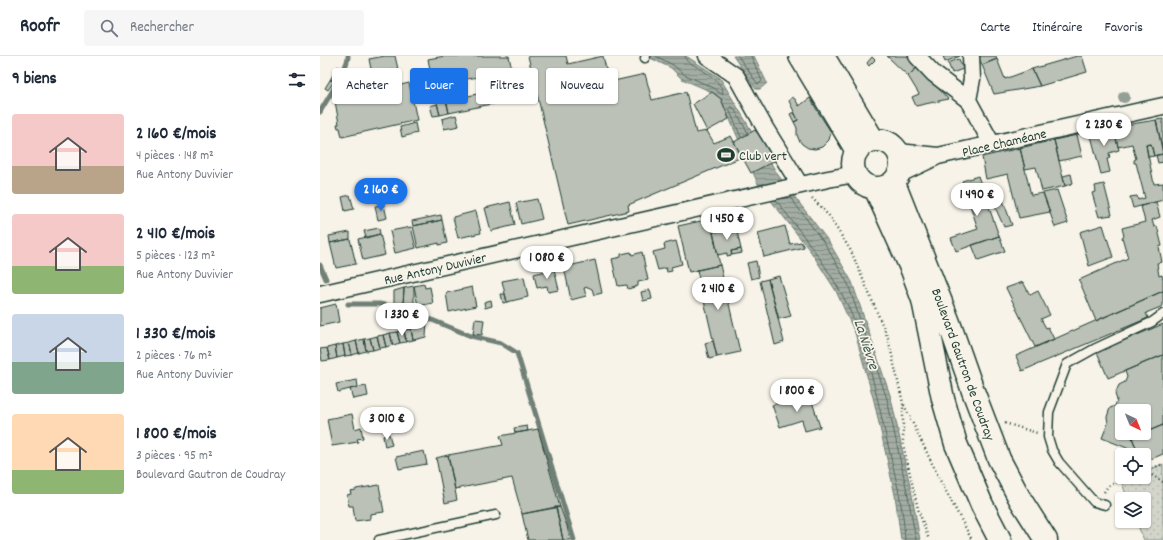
<!DOCTYPE html>
<html lang="fr">
<meta charset="utf-8">
<style>
:root{--surface:#fff;--page:#f6f6f7;--text:#1f2937;--muted:#747a83;--line:#e0e1e3;--accent:#1a73e8}
body{margin:0;font-family:Dekko,sans-serif;background:var(--page);color:var(--text);height:100vh;display:flex;flex-direction:column;font-size:15px;white-space:nowrap}
*{box-sizing:border-box;margin:0}
p{font-size:13px;color:var(--muted)}
.icon{flex:none;width:22px;height:22px;fill:none;stroke:currentColor;stroke-width:2;stroke-linecap:round;stroke-linejoin:round}
.map{position:relative;flex:1;overflow:hidden}
.drawer{display:flex;flex-direction:column;background:var(--surface);width:320px}
.drawer>*{flex:none}
.top-card{position:absolute;left:12px;top:12px;width:380px;height:36px;display:flex;gap:8px}
.needle{width:26px;rotate:137deg}
.fabs{position:absolute;left:795px;top:348px;display:grid;gap:8px}
.fabs a{display:grid;place-items:center;width:36px;height:36px;border-radius:4px;background:var(--surface);box-shadow:0 1px 3px #0004;font-size:20px}
.price{position:absolute;translate:-50% -34px;padding:0 9px;border-radius:14px;background:#fff;color:#222;font-size:13px;line-height:26px;filter:drop-shadow(0 1px 2px #0008)}
.price::after{content:'';position:absolute;left:50%;top:24px;width:12px;height:9px;margin-left:-6px;background:inherit;clip-path:polygon(0 0,100% 0,50% 100%)}
.price.current{background:var(--accent);color:#fff}
ul{padding:0;list-style:none}
li{display:flex;align-items:center;gap:12px;height:100px;padding:0 12px}
li span{display:grid;place-items:center;flex:none;width:112px;height:80px;border-radius:4px;color:#555}
li>.icon{margin-inline-start:auto}
span .icon{width:48px;height:48px;fill:#fffc;stroke-width:1}
li b{font-size:17px}
h2{display:flex;justify-content:space-between;align-items:center;height:48px;padding:0 12px;font-size:17px}
.pill{padding:0 14px;border-radius:4px;background:var(--surface);box-shadow:0 1px 3px #0004;font-size:14px;line-height:36px}
.pill.current{background:var(--accent);color:#fff}
header{display:flex;align-items:center;gap:24px;box-sizing:border-box;height:56px;padding:0 20px;background:var(--surface);border-bottom:1px solid var(--line)}
header strong{font-size:19px}
nav{display:flex;gap:22px;margin-inline-start:auto;font-size:14px}
.search{width:280px;height:36px;background:var(--page);display:flex;align-items:center;gap:10px;box-sizing:border-box;padding:0 14px;border-radius:4px;color:var(--muted);font-size:15px}
main{display:flex;flex:1;min-height:0}
.map>svg:first-child{display:block}
.grass{fill:url(#grass-dots);stroke:#79897f}
.water{fill:url(#water-rules);stroke:#6f8077}
.lines{fill:none;stroke-linecap:round;stroke-linejoin:round}
.shore{stroke:#546a60;stroke-width:1}
.stream{stroke:#6f8077;stroke-width:5}
.building{fill:#bbc1b6;stroke:#1f3d34;fill-rule:evenodd}
.service-casing{stroke:#1f3d34;stroke-width:11}
.minor-casing{stroke:#1f3d34;stroke-width:19}
.primary-casing{stroke:#1f3d34;stroke-width:25}
.path{stroke:#1f3d34;stroke-width:2.5;stroke-dasharray:1 3;stroke-linecap:butt}
.service{stroke:#f7f3e8;stroke-width:8}
.minor{stroke:#f7f3e8;stroke-width:16}
.primary{stroke:#f7f3e8;stroke-width:22}
.tree{fill:#949f96}
.labels{text-anchor:middle;stroke-width:3.5;stroke-linejoin:round;paint-order:stroke}
.street-label{font-size:14px;fill:#1f3d34;stroke:#f7f3e8}
.poi-label{font-size:14px;fill:#1f3d34;stroke:#f7f3e8;text-anchor:start}
.water-label{font-size:15px;font-style:italic;fill:#405950;stroke:#f7f3e8}
</style>
<header>
<strong>Roofr</strong>
<div class="search"><svg class="icon" aria-label="search" viewBox="0 0 24 24"><circle cx="10" cy="10" r="6"/><path d="M15 15l6 6"/></svg>Rechercher</div>
<nav><a>Carte</a><a>Itinéraire</a><a>Favoris</a></nav>
</header>
<main>
<section class="drawer">
<h2>9 biens<svg class="icon" aria-label="filters" viewBox="0 0 24 24"><path d="M4 7h16M4 17h16"/><circle cx="9" cy="7" r="2"/><circle cx="15" cy="17" r="2"/></svg></h2>
<ul>
<li><span style="background:linear-gradient(#f6c9c9 65%,#b9a48a 0)"><svg class="icon" aria-label="home" viewBox="0 0 24 24"><path d="M3 11l9-7 9 7M6 9v11h12V9"/></svg></span><div><b>2 160 €/mois</b><p>4 pièces · 148 m²</p><p>Rue Antony Duvivier</p></div></li>
<li><span style="background:linear-gradient(#f6c9c9 65%,#8fb573 0)"><svg class="icon" aria-label="home" viewBox="0 0 24 24"><path d="M3 11l9-7 9 7M6 9v11h12V9"/></svg></span><div><b>2 410 €/mois</b><p>5 pièces · 123 m²</p><p>Rue Antony Duvivier</p></div></li>
<li><span style="background:linear-gradient(#c9d6e8 60%,#7fa58c 0)"><svg class="icon" aria-label="home" viewBox="0 0 24 24"><path d="M3 11l9-7 9 7M6 9v11h12V9"/></svg></span><div><b>1 330 €/mois</b><p>2 pièces · 76 m²</p><p>Rue Antony Duvivier</p></div></li>
<li><span style="background:linear-gradient(#ffd9b3 70%,#8fb573 0)"><svg class="icon" aria-label="home" viewBox="0 0 24 24"><path d="M3 11l9-7 9 7M6 9v11h12V9"/></svg></span><div><b>1 800 €/mois</b><p>3 pièces · 95 m²</p><p>Boulevard Gautron de Coudray</p></div></li>
</ul>
</section>
<div class="map">
<svg width="843" height="484" viewBox="0 0 843 484">
<defs>
<pattern id="grass-dots" width="8" height="8" patternUnits="userSpaceOnUse"><rect width="8" height="8" fill="#d3d5ca"/><path d="M2 2h.1M6 6h.1" fill="none" stroke="#b5b8ae" stroke-width="1.8" stroke-linecap="round"/></pattern>
<pattern id="water-rules" width="6" height="5" patternUnits="userSpaceOnUse"><rect width="6" height="5" fill="#a4ada3"/><path d="M0 2.5h6" fill="none" stroke="#858e86"/></pattern>
</defs>
<rect width="100%" height="100%" fill="#f7f3e8"/>
<filter id="ink" filterUnits="userSpaceOnUse"><feTurbulence type="fractalNoise" baseFrequency=".025" numOctaves="2"/><feDisplacementMap in="SourceGraphic" scale="8" xChannelSelector="R" yChannelSelector="G"/><feConvolveMatrix kernelMatrix="1 2 1 2 8 2 1 2 1" color-interpolation-filters="sRGB"/></filter>
<g filter="url(#ink)">
<path class="grass" d="M843,408v76h-19l-8,-19h8v-22h-16l-7,-18 10,-4h13v-5z"/>
<path class="water" d="M326,0h40l34,22 58,97 51,67 23,40 39,116 21,97 8,45h-19l-6,-45 -21,-94 -19,-68 -19,-42 -25,-39 -53,-68 -37,-85 -9,-7 -30,-13 -11,-11z
M413,0h21l13,27 -7,6h-4z"/>
<g class="lines">
<path class="shore" d="M336,0l17,9 12,10 29,13 7,6h2c0,-14 -25,-26 -36,-33l-2,-5
M418,0l19,27 2,1 3,-3 -11,-25
M421,81l-12,-28 1,-2h3l15,26
M470,141l35,47 23,40 39,115 21,97 8,44
M456,144c22,29 45,57 63,89 26,45 37,105 49,156 7,31 16,63 17,95"/>
<path class="stream" d="M0,56c6,-11 29,-46 28,-56
M0,209l6,14
M28,248h32l30,7 61,25 30,7 16,10 57,187"/>
</g>
<path class="building" d="M65,0h10l3,13 -26,5 -3,-15z
M125,0h64l3,15 -79,14 -5,-26z
M208,0h38l2,8 35,-8 6,26 36,-8 7,26 34,-8 10,41 11,-2 7,12 17,-7 11,21 -114,48 1,6 -61,14z
M567,0h23l9,10 -11,10z
M623,0h17l-15,6z
M658,0h18l1,3 -15,6z
M757,0h5l5,16 -47,14 -8,-17z
M552,1l3,3 -6,6 -2,-3z
M639,3l4,10 -11,4 -4,-10z
M677,3l8,20 27,-10 8,17 -46,8 -12,-29z
M18,10l3,3 -6,11h-5z
M598,10l30,33 -32,7 -4,-9 7,-3 -11,-18z
M10,24h5l-7,10 -3,-2z
M89,27l8,37 -75,17 -2,-9h-2l-1,-4h2l-4,-23z
M197,29l3,13 -71,15 -3,-12z
M392,36l9,7 8,20 -22,12 -14,-27z
M126,41l3,16 -9,2 -4,-17z
M472,41l3,2 4,7 11,-8 10,17 11,17 -2,8 -7,7 -7,2 -7,-1 -6,-4 -3,-4 -2,-5v-7l-3,-6 4,-2 -9,-19z
M117,48l3,11 -7,1 -3,-10z
M474,56l4,8 -4,2 -4,-8z
M136,59l3,11 -15,3 -2,-10z
M843,63v32l-7,-31z
M836,64l7,34 -9,2 -3,-12 -5,1 8,39 9,-1v17l-30,8 -3,-11 7,-1 1,4 7,-2 -9,-35h-2v-3l2,-1 -4,-15 -14,3 -5,-20z
M95,67l2,10 -15,4 -2,-10z
M793,71l6,23 -10,3 1,5 -3,1 3,13 -9,2 -11,-42z
M435,74l13,16 8,14 -25,13 -17,-31z
M757,79l5,21 -23,5 -5,-21z
M734,84l11,46 -23,5 -6,-24 -11,2 -5,-21z
M831,88l3,12 -6,1 -2,-12z
M700,92l11,47 12,-2 7,19 -31,6 -11,-44 -22,5 -4,-22z
M843,98v8l-5,1 -2,-8z
M751,118l2,9 -8,3 -2,-10z
M658,120l21,60 -43,15 -5,-13 27,-9 -16,-48z
M784,128l8,31 -13,2 -7,-24 4,-1 -1,-6z
M737,134l11,33 -13,4 -12,-34z
M30,139l4,14 -9,2 -3,-14z
M681,139l11,30 -8,2 -13,-29z
M217,143l5,20 -21,5 -5,-21z
M190,146l5,23 -24,6 -6,-23z
M836,146l4,15 -8,3 2,7 3,-1 5,20 -3,1 3,15 -5,1 2,13 3,-1 1,4v12l-67,30 -17,-41 49,-22 -6,-21 2,-1 -2,-8 23,-6 -4,-16z
M64,149l3,13 -9,2 -3,-14z
M156,155l5,22 -23,5 -5,-21z
M121,159l1,5 -29,6 -1,-5z
M390,163l10,46 -31,7 -11,-46z
M122,164l5,23 -8,2v-2l-21,5 -5,-22z
M783,169l10,32 -24,9 -9,-34z
M465,170l5,18 11,-2 3,5 -40,10 -6,-24z
M91,171l5,21 -21,5 -5,-22z
M416,171l5,22 -10,2 1,4 -5,1v-3l-9,2 -5,-23z
M59,172l1,6 -14,4 -2,-7z
M30,176v7l-20,4 -1,-7z
M60,178l5,21 -22,5 -5,-21z
M679,180l6,15 -27,9 -6,-15z
M30,183l6,25 -20,4 -6,-25z
M356,185l6,23 -11,3 1,4 -5,1 -1,-4 -8,2 -5,-18 12,-3 -1,-5z
M421,193l1,4 -10,2 -1,-4z
M311,196l1,3 10,-3 6,28 -10,2v4l-10,3 -1,-4 -9,1 -6,-27 9,-2v-3z
M275,204l7,33 -8,2 -2,-6 -4,-2 -4,1 2,8 -15,4 -7,-33z
M436,205l3,16 -8,2 -4,-16z
M400,209l20,87 -23,5 -20,-87z
M234,213l5,21 -11,2 -1,-6 -10,2 -3,-14z
M459,220l12,40 -12,3 -11,-40z
M204,221l4,20 -21,5 -5,-21z
M448,223l16,63 -9,3 -15,-64z
M703,226l7,13 8,-4 12,24 -9,4 5,9 2,-1 6,12 -19,8 -29,-59z
M104,228l1,4 5,-1 3,16 -15,3 -4,-20z
M94,230v21l-11,-2 1,-17z
M152,231l4,19 -27,6 -3,-19z
M84,232l-1,17h-9v-14z
M330,234l2,9 -9,2 -2,-9z
M843,235v15l-17,7 2,5 -126,53 -6,-15z
M181,238h4l2,8 -4,1z
M171,244l1,6 -7,2 -1,-6z
M16,248l3,18 -19,4v-18z
M94,260l13,5 -1,16 -13,3 -2,-11z
M155,263l9,1 -2,15 -9,-1z
M843,268v31l-55,23 -11,-26z
M91,273l2,11 -7,2 -2,-12z
M84,274l2,12 -6,1 -3,-11z
M77,276l3,11 -7,2 -3,-12z
M70,277l3,12 -7,2 -3,-12z
M63,279l3,12 -6,1 -3,-12z
M57,280l3,12 -7,2 -3,-12z
M50,282l3,12 -7,1 -2,-12z
M44,283l2,12 -7,2 -3,-12z
M36,285l3,12 -7,2 -3,-12z
M393,285l4,16 -8,2 -4,-16z
M29,287l3,12 -7,1 -2,-12z
M23,288l2,12 -8,2 -2,-12z
M15,290l2,12 -7,2 -3,-12z
M7,292l3,12 -8,1 -2,-12z
M843,299v70l-31,13 5,11 -5,1 -30,-12 6,-15 -1,-6 3,-9 5,-2 2,-6 -2,-6 4,-9 6,-3 2,-5 -2,-6zM802,355h22v22h-22z
M37,324l1,7 -20,5 -2,-8z
M46,330l2,10 -15,3 -3,-10z
M490,339l10,32 -15,4 -3,-11 -22,7 -8,-22 18,-6 1,2z
M32,358l3,15 6,-2 2,11 -6,1 1,3 -26,4 -5,-27z
M843,369v29l-19,8v-7h-5l-7,-17z
M207,370l1,5 -13,2 -1,-5z
M218,373l22,78 -38,7 -10,-36 -57,11 -7,-34 55,-10 -3,-9z
M69,378l3,11 -7,2 -2,-11z
M104,395l3,13 -28,5 -3,-12z
M128,399l9,45 -12,3 -9,-45z
M59,429l5,27 -14,2v5l-15,2 -2,-15h-4l-2,-11 4,-1 -1,-3 6,-1v-1z
M236,451h4l7,19 3,14h-7z
M236,451l7,33h-35l-6,-26z"/>
<g class="lines">
<g class="service-casing">
<path id="service" d="M325,2l1,-2
M785,449l-11,-3 -35,-40 -7,-12 -4,-13 1,-25 18,-48 27,-15 58,-27 11,-8
M59,484l117,-25"/>
</g>
<g class="minor-casing">
<path id="minor" d="M387,0l29,20 29,52 35,57
M597,0l17,18 34,26 24,44
M648,44l4,-21 -1,-23
M578,96l40,4
M580,118l38,-18 225,-50
M0,238l508,-115 27,-5"/>
</g>
<g class="primary-casing">
<path id="primary" d="M480,0l57,95
M503,0l50,84
M533 108a24 24 0 1 1 48 0a24 24 0 1 1-48 0Z
M574,127l54,137 25,71 26,68 21,40 26,41
M555,132l37,82 11,30 20,99 13,45 26,61 18,35"/>
</g>
<path class="path" d="M492,142l17,18 22,35 37,87 15,65v41l15,65 11,31
M584,349l37,77 31,58
M685,367l32,10
M825,415l18,11
M825,415l18,-7
M784,436l4,-6 23,-9"/>
<use href="#service" class="service"/>
<use href="#minor" class="minor"/>
<use href="#primary" class="primary"/>
</g>
<circle class="tree" cx="804" cy="41" r="6"/>
</g>
<defs>
<g id="stadium-bare" transform="scale(1.38)"><path d="M0-5a6.5 5 0 1 0 0 10a6.5 5 0 1 0 0-10ZM-3.5-1.8h7v3.6h-7Z" fill="#1f3d34" stroke="#f7f3e8" stroke-width="2.5" paint-order="stroke"/></g>
</defs>
<g fill-rule="evenodd">
<use href="#stadium-bare" x="406" y="99"/>
</g>
<g class="labels">
<g class="street-label">
<text transform="translate(684 86) rotate(-13)" y="5">Place Chaméane</text>
<text transform="translate(115 212) rotate(-13)" y="5">Rue Antony Duvivier</text>
<text transform="translate(644 308) rotate(70)" y="5">Boulevard Gautron de Coudray</text>
</g>
<g class="poi-label">
<text x="419" y="104">Club vert</text>
</g>
<g class="water-label">
<text transform="translate(547 288) rotate(72)" y="5">La Nièvre</text>
</g>
</g>
</svg>
<div class="fabs">
<a><svg class="needle" viewBox="-14 -14 28 28"><path d="M0-13l5 13h-10z" fill="#e53935"/><path d="M0 13l5-13h-10z" fill="#747a83"/></svg></a>
<a><svg class="icon" aria-label="locate" viewBox="0 0 24 24"><circle cx="12" cy="12" r="6"/><path d="M12 2v4M12 18v4M2 12h4M18 12h4"/></svg></a>
<a><svg class="icon" aria-label="layers" viewBox="0 0 24 24"><path d="M12 4l9 5-9 5-9-5zM3 14l9 5 9-5"/></svg></a>
</div>
<b class="price" style="left:784px;top:91px">2 230 €</b>
<b class="price current" style="left:61px;top:156px">2 160 €</b>
<b class="price" style="left:657px;top:161px">1 490 €</b>
<b class="price" style="left:407px;top:185px">1 450 €</b>
<b class="price" style="left:227px;top:224px">1 080 €</b>
<b class="price" style="left:398px;top:255px">2 410 €</b>
<b class="price" style="left:82px;top:281px">1 330 €</b>
<b class="price" style="left:477px;top:357px">1 800 €</b>
<b class="price" style="left:67px;top:385px">3 010 €</b>
<div class="top-card">
<a class="pill">Acheter</a>
<a class="pill current">Louer</a>
<a class="pill">Filtres</a>
<a class="pill">Nouveau</a>
</div>
</div>
</main>
